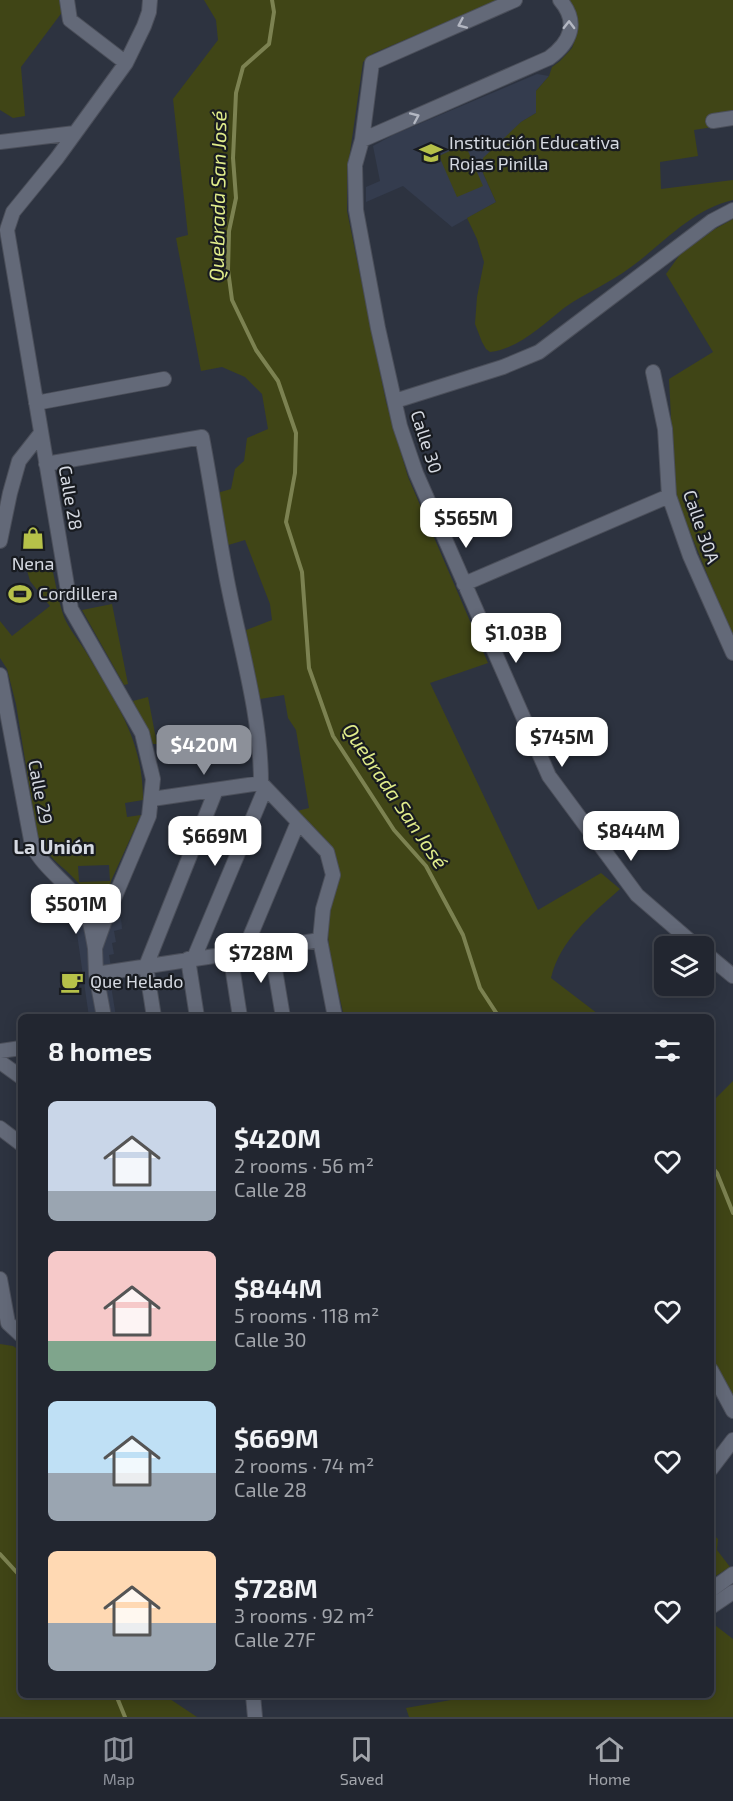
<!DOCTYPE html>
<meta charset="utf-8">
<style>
:root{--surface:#222630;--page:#2e323c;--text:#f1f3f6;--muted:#a2a5ab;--line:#3f434c;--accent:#8c9099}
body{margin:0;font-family:"Exo 2",sans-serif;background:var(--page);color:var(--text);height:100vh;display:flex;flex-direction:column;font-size:22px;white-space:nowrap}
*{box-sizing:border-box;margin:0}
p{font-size:20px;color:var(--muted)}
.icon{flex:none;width:33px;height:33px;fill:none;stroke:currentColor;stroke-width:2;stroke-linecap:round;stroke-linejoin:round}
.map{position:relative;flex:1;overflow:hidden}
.sheet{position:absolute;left:18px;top:1014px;width:696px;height:684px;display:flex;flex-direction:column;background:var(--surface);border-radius:9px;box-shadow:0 3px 15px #0003,0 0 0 2px var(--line)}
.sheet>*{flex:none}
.buttons{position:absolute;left:654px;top:936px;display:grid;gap:12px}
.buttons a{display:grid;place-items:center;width:60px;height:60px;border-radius:9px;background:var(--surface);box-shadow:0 3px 15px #0003,0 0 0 2px var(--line);font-size:30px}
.price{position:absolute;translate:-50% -51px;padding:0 14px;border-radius:12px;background:#fff;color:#222;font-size:20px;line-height:39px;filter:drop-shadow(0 2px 3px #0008)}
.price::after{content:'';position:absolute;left:50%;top:36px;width:18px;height:14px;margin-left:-9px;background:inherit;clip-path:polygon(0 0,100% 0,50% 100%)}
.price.on{background:var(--accent);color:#fff}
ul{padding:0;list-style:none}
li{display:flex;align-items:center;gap:18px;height:150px;padding:0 30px}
li span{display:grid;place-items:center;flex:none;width:168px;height:120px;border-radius:9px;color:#555}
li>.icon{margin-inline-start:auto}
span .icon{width:72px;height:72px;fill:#fffc;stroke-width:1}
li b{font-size:26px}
h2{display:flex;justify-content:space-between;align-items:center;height:72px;padding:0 30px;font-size:26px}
.menu{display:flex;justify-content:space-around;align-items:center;height:84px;border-top:2px solid var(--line);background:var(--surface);font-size:16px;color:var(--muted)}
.menu a{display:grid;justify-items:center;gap:3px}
.menu .on{color:var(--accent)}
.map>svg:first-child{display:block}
.built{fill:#343c4e}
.green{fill:#404516;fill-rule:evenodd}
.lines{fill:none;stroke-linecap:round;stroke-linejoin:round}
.stream{stroke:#7c8251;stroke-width:4}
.minor-casing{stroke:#4b4f5a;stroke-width:16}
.minor{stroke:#636978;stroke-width:14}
.oneway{stroke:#b3b7c2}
.labels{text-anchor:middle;stroke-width:4.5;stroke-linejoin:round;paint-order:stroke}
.poi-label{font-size:18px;fill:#d5d9e1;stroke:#181b20;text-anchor:start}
.street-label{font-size:18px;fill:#d5d9e1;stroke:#181b20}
.water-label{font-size:20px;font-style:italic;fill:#e0ec8a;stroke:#181b20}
.neighbourhood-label{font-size:20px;font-weight:bold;fill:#d5d9e1;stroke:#181b20}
</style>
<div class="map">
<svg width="733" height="1717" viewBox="0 0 733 1717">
<rect width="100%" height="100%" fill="#2d3340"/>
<path class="built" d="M537,74l12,2 -13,15v22l-15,9 -38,51 13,29 -44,25 -49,-41 -37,16v-15l14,-6 -7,-35 20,-11z
M73,906l32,14 16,-2 1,11 -8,2 2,11 -4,1 2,11 -5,1 4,24h-3l6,38h-27z"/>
<path class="green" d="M0,0h60l3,11 -42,56 4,49 -12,2 -13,-8z
M204,0h295l-125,53 -11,9 -16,111v38l39,191 22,75 80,186 -58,20 108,227 63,-37 19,16c-28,25 -60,51 -69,89l51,39h-258c-6,-30 -17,-61 -16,-92 1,-23 16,-46 8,-68 -6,-18 -27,-33 -39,-46l12,-3 -13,-78 -8,-12 -4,-23 -24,4 -14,-69 26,-10 -2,-16 -25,-64 -20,6 -8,-53 14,-4 4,-20 9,-8 3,-23 21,-9 -6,-35 -17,-17 -23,-10 -21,4 -25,-133 12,-3 -15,-136 45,-59 -2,-20z
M569,0h164v114l-20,13 -19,3 4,26 -38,6 1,27 72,-9v20c-41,9 -70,44 -102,67 -21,16 -46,26 -67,41 -23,18 -44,40 -74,44l-4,-3 -4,-7 -7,-18 2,-27 7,-35 -7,-23 -10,-21 29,-16 -13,-29v-15l38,-36 15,-9v-22l13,-15 3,-9 8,-6 12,-13 4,-11v-19z
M465,144l18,42 -26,11 -18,-41z
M733,219v419l-58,-143 -6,-116 44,-27 -47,-78 15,-21 34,-24z
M51,563c4,17 7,37 13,54 5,12 15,24 22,35 30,51 57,87 57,148l-18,3 2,14 14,-2 -30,66 -8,27 -3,3c-8,-7 -13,-18 -20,-26 -16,-20 -32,-24 -43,-51l-21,-130 -9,-35 -7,-11v-37l12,15 38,-30 -20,-25 -4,-14zM109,865l1,16 -31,1 -1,-16z
M112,604l16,80 -4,1 -42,-75z
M148,697l9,47h-4l-20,-43z
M733,1081v319l-22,-42v-260l3,2z
M0,1344l13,2 8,5v344h148l1,4 27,18h-197z
M711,1532l7,7 -1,11 13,17 -19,12z
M711,1622l22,17v78h-324l-3,-9 73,-13h232z"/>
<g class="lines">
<path class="stream" d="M272,0l2,12 -5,32 -26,23 -7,26 -3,65 3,40 -7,33 -1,39 4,30 24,50 22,31 18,52 -1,40 -9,49 16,50 7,96 24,68 61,94 32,36 37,69 17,53 19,29
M711,1166l6,7 16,40
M0,1554l21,23
M116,1695l9,22"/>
<g class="minor-casing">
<path id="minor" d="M67,0l3,20 56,43
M515,0l-143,63 -10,77 -7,25 1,45 22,118 22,98 16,47 133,303 88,119 59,51
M713,121l20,-3
M362,140l187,-82c22,-16 30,-36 11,-58
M0,142l75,-9
M653,372l12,57 4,67 21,60 43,97
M395,401l108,-34 36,-15 173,-131 21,-11
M36,403l128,-24
M46,464l156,-27c9,47 16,96 25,143 13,67 34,134 34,203l66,69 6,23 -10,34 -3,31 15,77
M0,541l10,-48 9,-32 22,-28
M464,584l205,-88
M0,675l32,170c13,26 41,41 54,66 5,11 7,26 9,37
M152,799l109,-16
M271,946l12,71
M244,951l54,-129
M704,952l29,24
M230,953l10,64
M194,958l71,-169
M188,959l9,58
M96,974l224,-34
M104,1017l-8,-43 -1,-26 10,-28 44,-104 4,-37 -11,-46 -71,-124 -64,-379 6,-18 44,-54 69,-95 18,-37 5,-14 1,-12
M154,1017l-8,-51 70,-176
M0,1051l21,-3
M0,1062l21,15
M0,1128l21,16
M0,1279l8,44 13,12
M711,1370l22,41
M711,1469l22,-29
M711,1590l22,-16
M711,1607l22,-15
M253,1695l2,22"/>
</g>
<use href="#minor" class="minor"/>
</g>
<defs><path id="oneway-chevron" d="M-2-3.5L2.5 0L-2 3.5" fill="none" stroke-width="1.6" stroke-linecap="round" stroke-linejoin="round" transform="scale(1.5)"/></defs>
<g class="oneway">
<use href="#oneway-chevron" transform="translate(462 24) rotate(156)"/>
<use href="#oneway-chevron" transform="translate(569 25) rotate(-89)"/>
<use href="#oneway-chevron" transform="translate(415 117) rotate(-24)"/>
</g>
<defs>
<g id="school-bare" transform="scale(1.8)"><path d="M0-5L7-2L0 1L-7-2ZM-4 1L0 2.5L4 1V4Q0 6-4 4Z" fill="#b6c149" stroke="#181b20" stroke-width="2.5" paint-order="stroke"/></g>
<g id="shop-bare" transform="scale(1.8)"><path d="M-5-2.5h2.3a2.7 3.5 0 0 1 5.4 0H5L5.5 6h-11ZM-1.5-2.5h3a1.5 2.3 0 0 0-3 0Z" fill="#b6c149" stroke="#181b20" stroke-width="2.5" paint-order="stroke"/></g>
<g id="stadium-bare" transform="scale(1.8)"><path d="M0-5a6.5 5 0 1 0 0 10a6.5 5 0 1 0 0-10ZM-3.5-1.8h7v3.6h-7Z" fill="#b6c149" stroke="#181b20" stroke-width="2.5" paint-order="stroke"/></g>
<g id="cafe-bare" transform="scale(1.8)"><path d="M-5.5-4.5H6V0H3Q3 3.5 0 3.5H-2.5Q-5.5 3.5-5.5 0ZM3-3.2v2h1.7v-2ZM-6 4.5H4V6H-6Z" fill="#b6c149" stroke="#181b20" stroke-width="2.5" paint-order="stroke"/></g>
</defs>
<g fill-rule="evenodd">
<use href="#school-bare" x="431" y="153"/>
<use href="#shop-bare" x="33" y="538"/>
<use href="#stadium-bare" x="20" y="594"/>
<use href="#cafe-bare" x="72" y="982"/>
</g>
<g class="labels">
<g class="poi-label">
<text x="449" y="149">Institución Educativa<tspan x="449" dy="21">Rojas Pinilla</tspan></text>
<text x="33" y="570" text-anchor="middle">Nena</text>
<text x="38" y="600">Cordillera</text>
<text x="90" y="988">Que Helado</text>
</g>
<g class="street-label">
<text transform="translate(426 442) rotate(72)" y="6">Calle 30</text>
<text transform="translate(70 498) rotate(80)" y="6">Calle 28</text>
<text transform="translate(701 527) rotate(71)" y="6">Calle 30A</text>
<text transform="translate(40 792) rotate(79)" y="6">Calle 29</text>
</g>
<g class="water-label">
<text transform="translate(218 196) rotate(-89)" y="7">Quebrada San José</text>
<text transform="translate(395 796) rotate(56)" y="7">Quebrada San José</text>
</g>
<g class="neighbourhood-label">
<text x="54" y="854">La Unión</text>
</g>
</g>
</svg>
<div class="buttons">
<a><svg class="icon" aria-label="layers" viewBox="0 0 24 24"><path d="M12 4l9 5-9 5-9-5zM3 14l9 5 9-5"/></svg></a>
</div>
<b class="price" style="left:466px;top:549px">$565M</b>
<b class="price" style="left:516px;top:664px">$1.03B</b>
<b class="price" style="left:562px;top:768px">$745M</b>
<b class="price on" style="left:204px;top:776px">$420M</b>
<b class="price" style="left:631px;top:862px">$844M</b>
<b class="price" style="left:215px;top:867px">$669M</b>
<b class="price" style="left:76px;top:935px">$501M</b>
<b class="price" style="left:261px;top:984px">$728M</b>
<section class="sheet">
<h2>8 homes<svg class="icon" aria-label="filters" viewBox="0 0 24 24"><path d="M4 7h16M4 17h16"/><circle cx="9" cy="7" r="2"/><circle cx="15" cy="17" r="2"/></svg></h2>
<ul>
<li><span style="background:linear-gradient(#c9d6e8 75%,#9aa5b1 0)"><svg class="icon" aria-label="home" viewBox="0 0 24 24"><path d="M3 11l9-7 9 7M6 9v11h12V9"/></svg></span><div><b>$420M</b><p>2 rooms · 56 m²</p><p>Calle 28</p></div><svg class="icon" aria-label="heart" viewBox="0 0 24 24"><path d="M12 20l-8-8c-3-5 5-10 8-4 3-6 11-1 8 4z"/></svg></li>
<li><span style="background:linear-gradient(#f6c9c9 75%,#7fa58c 0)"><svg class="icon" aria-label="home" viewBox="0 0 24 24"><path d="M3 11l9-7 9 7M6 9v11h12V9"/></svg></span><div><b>$844M</b><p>5 rooms · 118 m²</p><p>Calle 30</p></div><svg class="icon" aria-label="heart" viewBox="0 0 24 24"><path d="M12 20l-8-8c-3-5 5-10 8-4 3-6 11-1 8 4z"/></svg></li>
<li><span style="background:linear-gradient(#bfe0f5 60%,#9aa5b1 0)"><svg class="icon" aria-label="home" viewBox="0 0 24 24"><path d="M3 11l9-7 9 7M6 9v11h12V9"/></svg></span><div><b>$669M</b><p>2 rooms · 74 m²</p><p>Calle 28</p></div><svg class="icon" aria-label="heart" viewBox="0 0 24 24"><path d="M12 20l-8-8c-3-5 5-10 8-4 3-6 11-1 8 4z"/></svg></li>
<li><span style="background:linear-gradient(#ffd9b3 60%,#9aa5b1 0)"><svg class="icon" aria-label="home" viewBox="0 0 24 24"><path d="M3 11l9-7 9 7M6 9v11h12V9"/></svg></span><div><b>$728M</b><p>3 rooms · 92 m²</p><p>Calle 27F</p></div><svg class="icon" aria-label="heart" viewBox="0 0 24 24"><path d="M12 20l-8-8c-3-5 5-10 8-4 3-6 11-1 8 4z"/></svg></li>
</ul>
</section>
</div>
<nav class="menu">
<a class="on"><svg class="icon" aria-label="map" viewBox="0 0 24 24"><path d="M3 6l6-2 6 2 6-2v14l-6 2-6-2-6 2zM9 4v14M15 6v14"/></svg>Map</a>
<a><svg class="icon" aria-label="saved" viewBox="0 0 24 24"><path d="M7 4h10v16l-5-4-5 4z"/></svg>Saved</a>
<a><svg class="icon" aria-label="home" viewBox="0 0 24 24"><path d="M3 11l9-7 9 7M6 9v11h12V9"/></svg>Home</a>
</nav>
